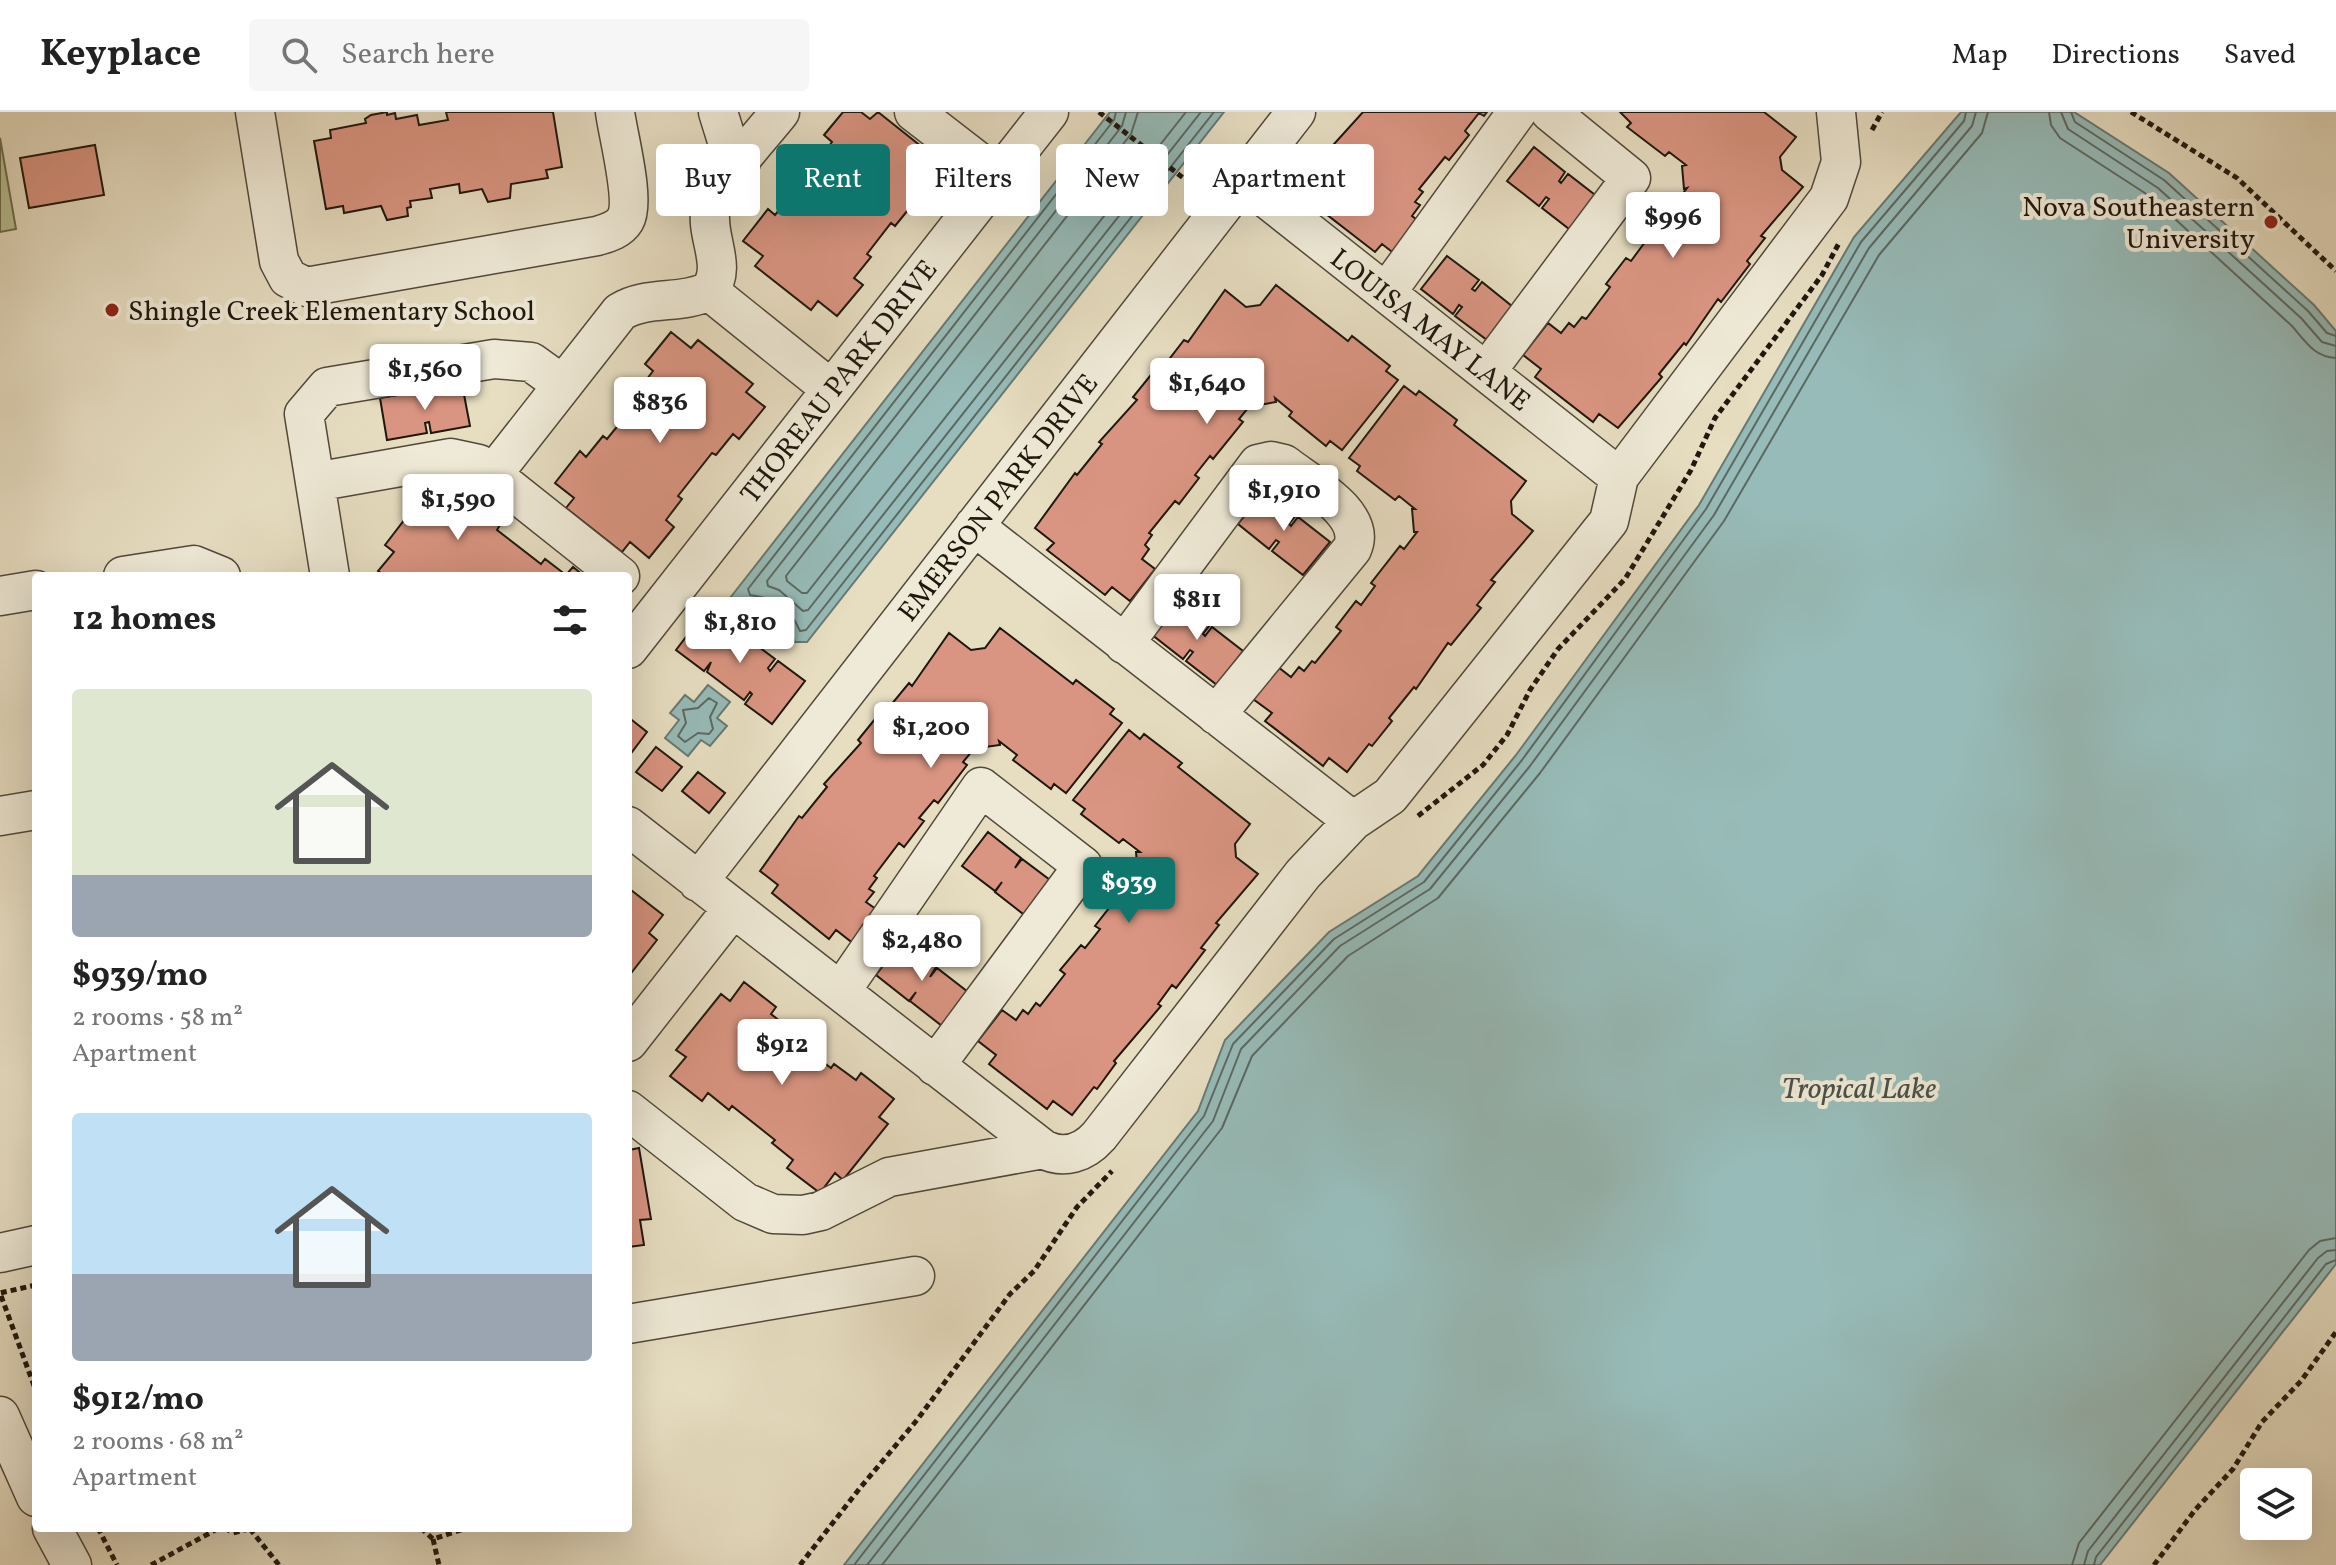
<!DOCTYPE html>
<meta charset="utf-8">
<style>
:root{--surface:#fff;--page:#f6f6f6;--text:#222;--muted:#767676;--line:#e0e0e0;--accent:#0f766e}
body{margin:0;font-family:Vollkorn,serif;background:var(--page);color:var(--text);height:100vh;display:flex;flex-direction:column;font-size:30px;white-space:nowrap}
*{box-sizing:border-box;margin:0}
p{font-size:26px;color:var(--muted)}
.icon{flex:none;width:44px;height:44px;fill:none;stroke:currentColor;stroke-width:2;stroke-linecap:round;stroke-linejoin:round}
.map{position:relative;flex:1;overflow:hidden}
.drawer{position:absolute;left:32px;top:460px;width:600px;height:960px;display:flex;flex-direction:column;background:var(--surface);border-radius:8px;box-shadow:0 8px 32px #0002}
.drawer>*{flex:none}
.banner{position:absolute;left:656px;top:32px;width:760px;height:72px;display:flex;gap:16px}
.controls{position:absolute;left:2240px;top:1356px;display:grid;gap:16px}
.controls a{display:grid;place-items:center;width:72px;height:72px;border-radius:8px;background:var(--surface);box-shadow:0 8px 32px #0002;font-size:40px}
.price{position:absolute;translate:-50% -68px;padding:0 18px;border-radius:8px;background:#fff;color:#222;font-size:26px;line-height:52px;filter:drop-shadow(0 2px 4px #0008)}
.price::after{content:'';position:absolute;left:50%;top:48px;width:24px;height:18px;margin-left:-12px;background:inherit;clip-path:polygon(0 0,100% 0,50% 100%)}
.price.selected{background:var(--accent);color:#fff}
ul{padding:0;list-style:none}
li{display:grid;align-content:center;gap:16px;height:424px;padding:0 40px}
li span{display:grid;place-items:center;height:248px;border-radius:8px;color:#555}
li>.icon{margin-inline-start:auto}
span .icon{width:144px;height:144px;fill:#fffc;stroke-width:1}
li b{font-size:34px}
h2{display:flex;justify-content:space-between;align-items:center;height:96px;padding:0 40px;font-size:34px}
.chip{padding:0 28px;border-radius:8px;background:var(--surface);box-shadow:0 8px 32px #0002;font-size:28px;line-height:72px}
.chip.selected{background:var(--accent);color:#fff}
header{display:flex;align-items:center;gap:48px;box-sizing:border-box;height:112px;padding:0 40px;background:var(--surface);border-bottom:2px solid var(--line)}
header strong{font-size:38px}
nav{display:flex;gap:44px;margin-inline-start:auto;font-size:28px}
.search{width:560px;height:72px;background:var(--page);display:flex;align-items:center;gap:20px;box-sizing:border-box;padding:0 28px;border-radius:8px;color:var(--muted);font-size:30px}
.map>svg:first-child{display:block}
.green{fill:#b8c091;stroke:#6c6c50;stroke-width:2}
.water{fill:#97bbb8;stroke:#677974;stroke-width:2}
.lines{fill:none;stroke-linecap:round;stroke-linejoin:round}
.shore{stroke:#5b6963;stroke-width:2}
.building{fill:#da9582;stroke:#1f170e;stroke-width:2}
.minor-casing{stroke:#51493b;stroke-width:41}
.path{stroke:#1f170e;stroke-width:5;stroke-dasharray:6 4;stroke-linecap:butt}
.minor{stroke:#efead7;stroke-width:38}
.poi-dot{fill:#8f2418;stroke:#efead7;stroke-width:3}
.labels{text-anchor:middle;stroke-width:8;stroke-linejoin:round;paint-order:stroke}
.poi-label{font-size:28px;fill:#1f170e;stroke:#efead7;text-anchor:end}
.street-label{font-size:28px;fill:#1f170e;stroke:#efead7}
.water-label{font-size:30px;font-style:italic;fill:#49504a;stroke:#efead7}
</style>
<header>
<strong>Keyplace</strong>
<div class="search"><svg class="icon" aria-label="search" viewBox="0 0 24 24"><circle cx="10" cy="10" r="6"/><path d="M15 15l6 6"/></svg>Search here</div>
<nav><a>Map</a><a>Directions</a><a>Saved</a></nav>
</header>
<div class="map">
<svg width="2336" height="1453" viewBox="0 0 2336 1453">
<rect width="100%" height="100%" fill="#e7dec2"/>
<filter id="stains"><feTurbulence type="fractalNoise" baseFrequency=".0025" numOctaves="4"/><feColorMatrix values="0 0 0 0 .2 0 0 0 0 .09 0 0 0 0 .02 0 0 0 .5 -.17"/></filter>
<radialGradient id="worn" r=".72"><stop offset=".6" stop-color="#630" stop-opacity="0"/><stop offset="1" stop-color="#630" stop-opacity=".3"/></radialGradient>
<path class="green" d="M0,26l16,91 -16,3z"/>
<path class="water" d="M1110,0h114l-417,530h-12c-9,-26 -29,-52 -59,-34l-6,-10z
M1961,0h113l95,61 145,132 22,26v933l-236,301h-1256l354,-454 27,-71 104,-108 89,-56 98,-121 183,-250 155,-268z
M708,573l22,17 -13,16 10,8 -17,20 -9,-6 -13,16 -23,-18 14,-18 -9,-7 15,-18 9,7z"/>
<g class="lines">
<path class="shore" d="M1116,0l-2,8 -366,469 2,6c28,4 38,10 50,36l6,-1 408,-518
M1126,0l-4,14 -355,455 1,5 11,4 24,21 5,-1 393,-498
M1138,0l-7,22 -345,442 1,5 15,12h5l379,-481
M2049,0l2,13 9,13 91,59 141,129c13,15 22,31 44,32
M2061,0l7,17 90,59 143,130 21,24 14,4
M2071,0l4,10 89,58 144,131 19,22 9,3
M709,586l8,5 -7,14 3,12 -4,5 -11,-1 -13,9 -7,-6 8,-13 -3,-13 15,-2z
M854,1453l350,-449 29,-72 101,-105 90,-57 98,-122 184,-251 155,-267 103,-121 2,-9
M867,1453l346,-444 28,-72 99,-103 90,-57 100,-123 184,-251 155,-267 103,-122 4,-14
M882,1453l340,-437 30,-72 96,-100 90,-58 102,-125 184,-252 155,-266 103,-122 6,-21
M2072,1453l7,-22 230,-293 11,-9 16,-3
M2084,1453l4,-14 230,-293 9,-7 9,-1
M2094,1453l2,-8 230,-293 10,-4"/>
</g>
<path class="building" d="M387,0v3l8,-2 1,6 21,-4 2,10 29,-5 -2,-8h107l9,55 -16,3 2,8 -37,6 -1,14 -22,4 -6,-13 -22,4 -1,-9 -29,5 2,9 -22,3 1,6 -4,1 1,8 -21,4 -6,-14 -37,7 -1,-7 -17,3 -12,-68 17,-3 -1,-8 36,-7 -1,-4 6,-4z
M843,0h18l9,7 8,-7 54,43 -7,8 19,15 -26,32 -6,-5 -17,21 -4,-3 -24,31 4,3 -17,21 9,7 -26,31 -19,-15 -7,9 -56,-44 8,-10 -20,-15 25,-32 7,6 17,-21 4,4 25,-31 -5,-4 16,-21 -8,-7z
M1363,0h124l-3,4 -5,-3 -14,18 4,4 -20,25 -4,-3 -26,32 4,3 -8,10 5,3 -8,11 13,10 -25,32 -18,-14 -7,8 -58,-45 7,-8 -19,-15 23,-27 -3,-3z
M1620,0h144l32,25 -16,20 2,13 21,17 -42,49 4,2 -18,23 3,3 -29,38 -3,-3 -32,46 -2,-2 -25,31 3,3 -44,51 -19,-14 -6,8 -58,-45 6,-8 -18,-14 25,-32 13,10 8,-10 5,4 8,-10 4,2 24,-32 -4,-3 20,-26 5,3 14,-19 -4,-3 29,-37 4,3 13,-17 -3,1 -2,-23 4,-1 -17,-13 -4,4 -38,-29 4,-4z
M95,33l9,50 -75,13 -9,-50z
M1534,35l31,25 -6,9 2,2 7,-9 31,24 -26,34 -31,-24 7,-9 -3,-2 -7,9 -32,-25z
M1447,144l32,24 -7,9 3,2 7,-9 31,25 -26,33 -32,-24 7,-9 -3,-2 -6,9 -32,-25z
M1276,173l72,56 4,-5 38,30 -4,5 12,9 -56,70 -12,-9 -4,5 -37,-30 3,-4 -17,-14 1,4 -23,4 -1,-3 -13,16 4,3 -30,37 -3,-3 -15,19 4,3 -20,26 -4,-3 -26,32 3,2 -7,10 4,4 -7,10 13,10 -25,32 -18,-14 -7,8 -58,-45 7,-7 -19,-15 40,-55 2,2 25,-31 -3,-2 38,-42 -4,-3 30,-37 4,2 17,-22 4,2 37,-52 21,17 14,-2z
M671,220l20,16 7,-8 55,44 -7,8 19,15 -26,32 -6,-5 -17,21 -4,-2 -34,43 4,3 -16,21 8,7 -25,31 -19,-16 -8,10 -56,-44 8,-10 -19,-15 25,-32 6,6 17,-21 4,3 35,-43 -5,-4 16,-21 -8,-7z
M462,272l8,42 -39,7 -2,-11 -4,1 2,10 -40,7 -7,-42 40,-7 2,12 3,-1 -1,-11z
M1404,274l12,9 3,-4 38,29 -3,5 72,56 -15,20 1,13 21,17 -42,49 4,2 -18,23 4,3 -30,37 -3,-2 -32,46 -2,-2 -25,31 3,3 -20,25 -3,-2 -22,28 -18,-14 -6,8 -58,-45 7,-8 -19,-14 25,-32 13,10 8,-10 5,4 8,-10 3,2 26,-32 -5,-4 20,-26 5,4 14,-19 -4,-3 29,-37 4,3 13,-17h-3l-2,-23h3l-16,-13 -4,4 -38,-29 3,-5 -11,-8z
M454,365l31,25 -5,7 20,16 -3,5 44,34 4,-5 21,16 7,-8 11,9h-199l-7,-5 16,-19 -9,-7 43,-56 10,8z
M1264,379l32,24 -7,9 2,2 7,-9 32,25 -27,33 -31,-24 7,-9 -3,-2 -7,9 -31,-25z
M1178,488l32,25 -7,9 2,2 7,-9 31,24 -26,34 -31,-24 7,-9 -3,-2 -7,9 -32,-25z
M709,495l28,22 -8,10 9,-8 37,28 -7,9 2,3 8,-10 27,20 -33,43 -27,-20 7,-10 -2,-2 -6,8 -37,-28 4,-10 -7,9 -28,-21z
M1000,516l73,56 3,-4 38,29 -4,5 12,9 -56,70 -12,-9 -3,5 -38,-29 4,-5 -18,-14 1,4 -23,3v-3l-14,17 4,3 -29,38 -4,-3 -15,18 5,3 -20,26 -5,-4 -25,33 3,2 -8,11 5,3 -8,10 14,10 -26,32 -18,-14 -7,9 -57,-46 6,-8 -18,-14 39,-55 3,2 25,-31 -3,-3 37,-41 -3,-3 30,-37 3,2 18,-22 3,3 37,-53 22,17 14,-2z
M628,605l19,15 -15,20 -4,-3z
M1129,618l11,9 4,-5 38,29 -4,4 72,57 -15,20 1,13 22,17 -42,49 3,2 -18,23 4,2 -29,38 -4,-3 -14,19 3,2 -47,55 2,2 -19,26 -3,-2 -22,28 -19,-14 -6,8 -58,-45 7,-9 -18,-14 24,-31 14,10 7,-10 5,4 8,-11 4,3 25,-32 -5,-4 21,-25 4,3 15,-19 -5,-3 29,-37 5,3 13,-17h-4l-2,-23h4l-17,-13 -4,4 -38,-29 4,-5 -12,-9z
M656,635l26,20 -20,24 -26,-19z
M698,660l27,21 -16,20 -27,-22z
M988,720l33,26 -6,10 7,-9 32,24 -27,34 -32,-25 7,-10 -7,9 -33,-25z
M631,778l32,25 -14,18 8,7 -29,37v-84z
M902,829l34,26 -6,10 7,-9 31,24 -26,34 -32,-25 6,-9 -7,9 -33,-26z
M744,870l32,25 -5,7 20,16 -3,5 43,33 3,-4 22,16 5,-7 33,26 -15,18 9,7 -45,56 -8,-7 -15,20 -33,-25 6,-8 -21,-17 3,-3 -43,-34 -3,4 -21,-17 -6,8 -32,-25 16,-19 -10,-7 45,-56 9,7z
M628,1034l1,4 10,-2 12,71 -11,1 4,25 -16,2z"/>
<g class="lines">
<g class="minor-casing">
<path id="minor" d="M255,0l24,149 9,17 18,9 291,-51c10,-3 22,-6 28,-16 11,-18 -7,-85 -10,-108
M718,0l9,29 14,21
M780,0c-17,22 -63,70 -69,95 -7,28 18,59 -2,84l122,98
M914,0l84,65
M1243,68l376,297
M1386,181l131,-181
M1486,260l145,-194 -81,-66
M493,362l127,-162c27,-17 61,-7 89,-21
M315,370l136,-24 28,6 141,112
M974,414l379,295
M123,464l71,-11 27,11
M330,464l-26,-162 23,-27 167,-28 37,3 32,23
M0,484l36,-6
M1124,532l134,-180 13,-3 13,3c24,19 84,50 68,85l-136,166
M628,537l421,-537
M0,704l36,-6
M628,714l415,323c21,11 41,4 56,-13l204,-262 50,-53 37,-25 219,-275 10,-44 210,-279 12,-36 -5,-50
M698,770l598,-770
M841,879l140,-204 102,79 -148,200
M628,930l105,-134
M628,998l117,92 28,12 30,1 18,-4 68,-34 154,-28
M0,1141l36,-8
M628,1212l287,-48
M0,1304l36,81
M52,1416l20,37"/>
</g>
<path class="path" d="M1099,0l97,76
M2131,0l106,66 99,93
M1872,18l10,-18
M1418,704l65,-51 24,-30 23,-45 28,-41 67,-70 66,-109 24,-52 107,-143 17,-32
M36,1173l-36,8 36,98
M98,1416l19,37
M225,1416l8,5 16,-4
M421,1416l12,11 34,-11
M250,1417l29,36
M433,1427l6,26
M151,1453l68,-37
M800,1453l60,-77 57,-68 93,-126 24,-23 43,-64 35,-36
M2154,1453l41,-55 38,-41 29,-47 39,-41 35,-49"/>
<use href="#minor" class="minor"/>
</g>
<g class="poi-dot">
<circle cx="2271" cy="110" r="8"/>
<circle cx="112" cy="198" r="8"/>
</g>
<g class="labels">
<g class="poi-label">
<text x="2255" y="104">Nova Southeastern<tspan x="2255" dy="32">University</tspan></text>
<text x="128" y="208" text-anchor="start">Shingle Creek Elementary School</text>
</g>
<g class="street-label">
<text transform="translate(1431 217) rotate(38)" y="10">LOUISA MAY LANE</text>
<text transform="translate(838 269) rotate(-52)" y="10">THOREAU PARK DRIVE</text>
<text transform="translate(997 385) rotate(-52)" y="10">EMERSON PARK DRIVE</text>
</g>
<g class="water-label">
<text x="1859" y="986">Tropical Lake</text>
</g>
</g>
<rect width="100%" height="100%" filter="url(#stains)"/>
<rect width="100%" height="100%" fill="url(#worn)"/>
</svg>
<div class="controls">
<a><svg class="icon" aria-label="layers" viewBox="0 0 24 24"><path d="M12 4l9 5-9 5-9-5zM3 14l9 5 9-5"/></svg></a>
</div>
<b class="price" style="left:1673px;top:148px">$996</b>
<b class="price" style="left:425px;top:300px">$1,560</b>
<b class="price" style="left:1207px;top:314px">$1,640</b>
<b class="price" style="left:660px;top:333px">$836</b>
<b class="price" style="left:1284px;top:421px">$1,910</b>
<b class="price" style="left:458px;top:430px">$1,590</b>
<b class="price" style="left:1197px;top:530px">$811</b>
<b class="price" style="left:740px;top:553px">$1,810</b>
<b class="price" style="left:931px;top:658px">$1,200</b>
<b class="price selected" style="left:1129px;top:813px">$939</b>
<b class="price" style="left:922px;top:871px">$2,480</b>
<b class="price" style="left:782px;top:975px">$912</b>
<div class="banner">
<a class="chip">Buy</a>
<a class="chip selected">Rent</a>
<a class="chip">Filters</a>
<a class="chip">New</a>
<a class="chip">Apartment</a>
</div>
<section class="drawer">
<h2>12 homes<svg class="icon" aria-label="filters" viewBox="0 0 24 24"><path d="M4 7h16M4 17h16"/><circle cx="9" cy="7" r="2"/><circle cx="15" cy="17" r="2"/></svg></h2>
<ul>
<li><span style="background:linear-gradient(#dfe7d0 75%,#9aa5b1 0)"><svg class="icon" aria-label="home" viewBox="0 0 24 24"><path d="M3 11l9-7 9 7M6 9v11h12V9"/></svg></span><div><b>$939/mo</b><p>2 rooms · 58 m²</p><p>Apartment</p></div></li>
<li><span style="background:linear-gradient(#bfe0f5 65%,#9aa5b1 0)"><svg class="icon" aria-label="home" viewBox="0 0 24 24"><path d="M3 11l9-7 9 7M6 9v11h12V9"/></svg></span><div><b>$912/mo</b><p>2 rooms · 68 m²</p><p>Apartment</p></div></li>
</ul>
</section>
</div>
